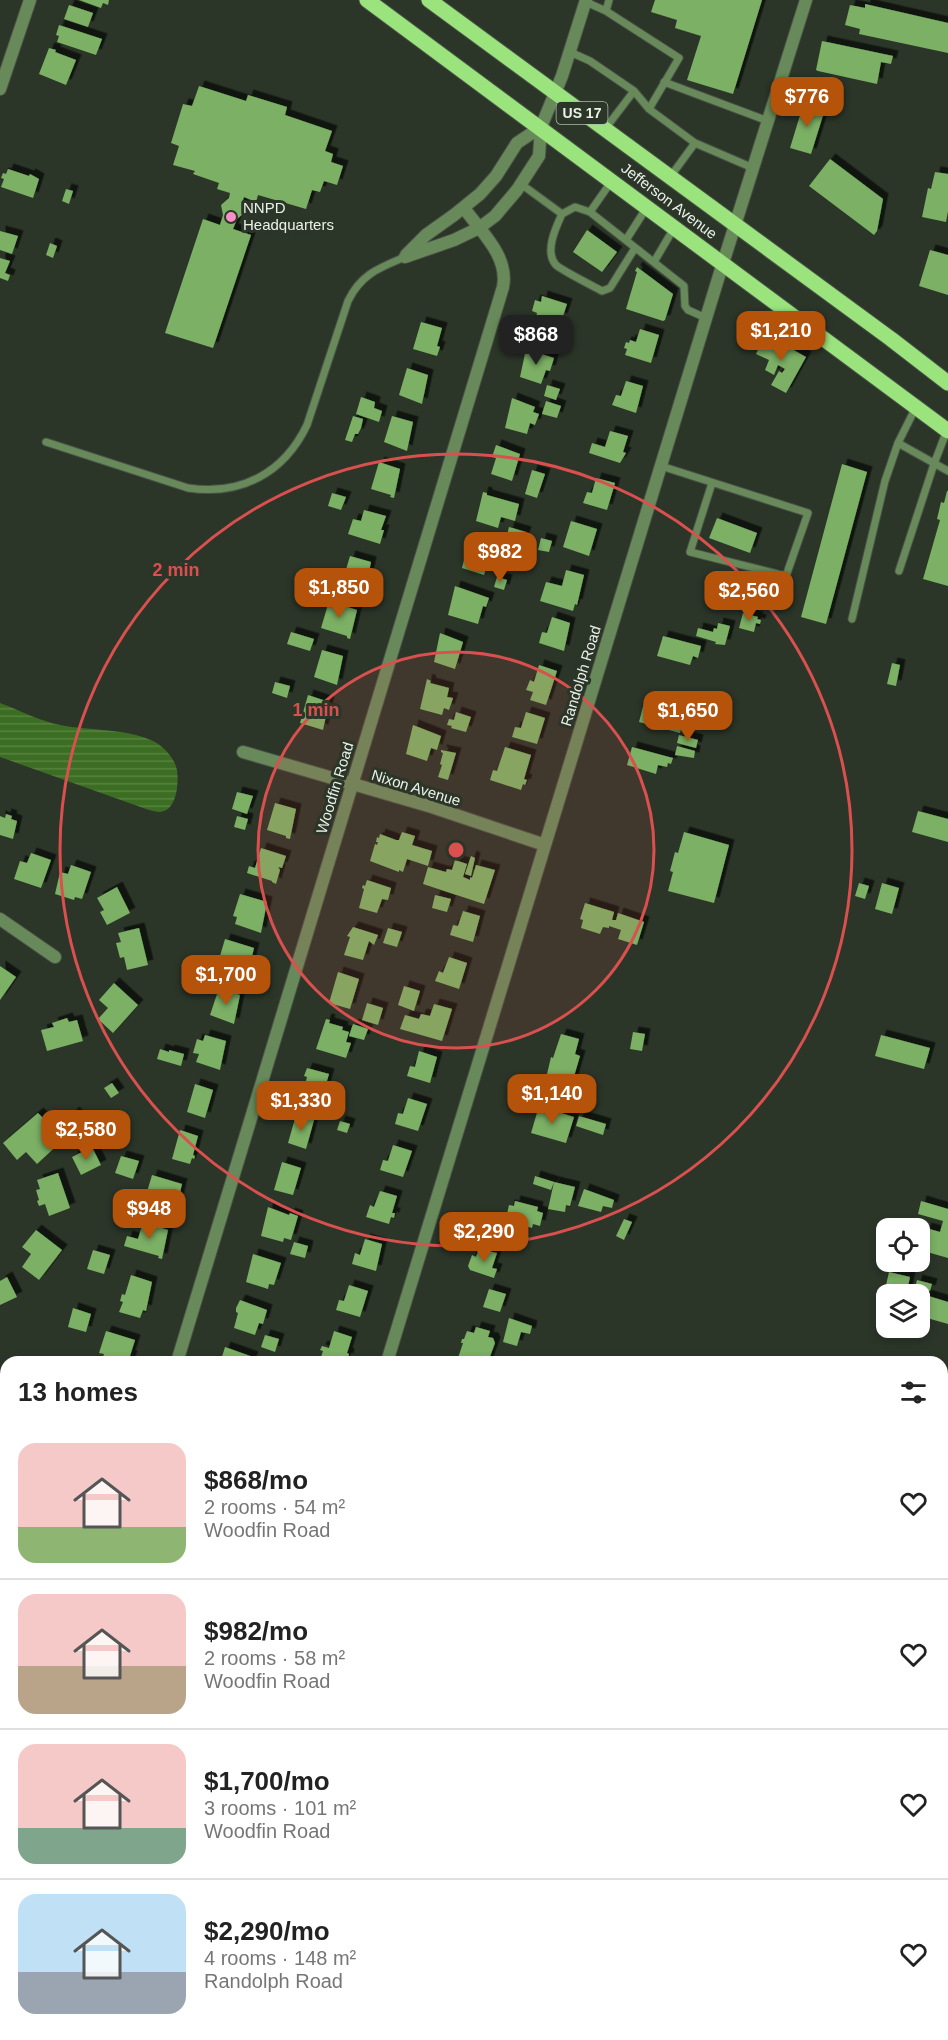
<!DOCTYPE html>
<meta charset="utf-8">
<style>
:root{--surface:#fff;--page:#f2f2f2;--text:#222;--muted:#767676;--line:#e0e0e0;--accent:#b45309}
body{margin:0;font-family:Arial,sans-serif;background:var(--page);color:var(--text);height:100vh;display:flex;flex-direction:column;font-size:22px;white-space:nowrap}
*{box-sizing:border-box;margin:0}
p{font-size:20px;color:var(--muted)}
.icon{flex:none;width:33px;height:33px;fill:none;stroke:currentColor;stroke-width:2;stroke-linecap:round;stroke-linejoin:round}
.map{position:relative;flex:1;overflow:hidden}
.side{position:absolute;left:0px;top:1356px;width:948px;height:684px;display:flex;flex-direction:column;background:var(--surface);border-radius:18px 18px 0 0;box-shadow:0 3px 9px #0003}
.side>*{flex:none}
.controls{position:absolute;left:876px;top:1218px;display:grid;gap:12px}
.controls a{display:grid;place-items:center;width:54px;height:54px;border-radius:12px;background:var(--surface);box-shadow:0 3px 9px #0003;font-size:30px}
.price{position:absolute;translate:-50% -51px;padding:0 14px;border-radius:12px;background:var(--accent);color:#fff;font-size:20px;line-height:39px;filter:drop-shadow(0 2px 3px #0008)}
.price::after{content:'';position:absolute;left:50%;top:36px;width:18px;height:14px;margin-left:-9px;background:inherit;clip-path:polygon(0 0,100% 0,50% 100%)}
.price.current{background:#222;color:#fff}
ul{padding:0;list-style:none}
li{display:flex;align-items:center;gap:18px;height:150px;padding:0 18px}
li+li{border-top:2px solid var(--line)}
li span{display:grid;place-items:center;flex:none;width:168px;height:120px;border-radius:18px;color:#555}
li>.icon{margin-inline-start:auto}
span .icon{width:72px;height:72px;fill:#fffc;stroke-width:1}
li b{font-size:26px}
h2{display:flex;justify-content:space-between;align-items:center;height:72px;padding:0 18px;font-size:26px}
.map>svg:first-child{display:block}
.water{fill:url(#water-rules)}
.building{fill:#7bb065;filter:url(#shadow)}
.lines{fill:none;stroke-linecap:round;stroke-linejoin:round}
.lane-casing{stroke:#4a5347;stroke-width:9}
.street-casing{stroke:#4a5347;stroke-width:14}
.primary-casing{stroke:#4a5347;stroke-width:17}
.lane{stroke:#688a5a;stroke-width:7}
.street{stroke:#688a5a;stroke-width:12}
.primary{stroke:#9be37d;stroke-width:15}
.ring{fill:none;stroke:#da504e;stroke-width:3}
.poi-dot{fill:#f98fc9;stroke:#2b3528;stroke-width:2}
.labels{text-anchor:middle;stroke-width:6;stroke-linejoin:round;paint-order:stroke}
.shield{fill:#2b3528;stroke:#b1b9ae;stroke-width:1.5}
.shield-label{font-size:14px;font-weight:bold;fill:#ebf1e8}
.street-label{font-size:15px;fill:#ebf1e8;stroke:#2b3528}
.poi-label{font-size:15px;fill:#ebf1e8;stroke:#2b3528;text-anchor:start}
.centre{fill:#da504e;stroke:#2b3528;stroke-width:3}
.ring-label{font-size:18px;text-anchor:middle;font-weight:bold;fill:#da504e;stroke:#2b3528;stroke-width:6;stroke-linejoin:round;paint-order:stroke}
</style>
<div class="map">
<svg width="948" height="2040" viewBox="0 0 948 2040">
<defs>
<pattern id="water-rules" width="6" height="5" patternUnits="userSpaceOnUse" patternTransform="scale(1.5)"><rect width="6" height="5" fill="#3b6d22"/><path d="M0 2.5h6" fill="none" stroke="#588242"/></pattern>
<filter id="shadow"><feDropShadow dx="5.5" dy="-5.5" stdDeviation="0" flood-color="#0009"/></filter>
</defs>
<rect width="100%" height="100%" fill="#2b3528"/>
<path class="water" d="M0,703c19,7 40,18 60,22 30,6 68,3 95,17 9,5 20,17 22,28 2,13 0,41 -17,42 -4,0 -10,-2 -14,-3l-146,-52z"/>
<path class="building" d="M79,0h30l-1,5 -5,-2 -2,5z
M655,0h107l-29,94 -46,-14 14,-44 -26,-8 2,-8 -26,-8z
M865,4l83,19v30l-89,-19 1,-5 -15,-4 5,-20 15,3z
M69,5l24,8 -5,14 -24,-8z
M59,25l43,14 -6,16 -39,-13 2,-6 -3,-1z
M822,41l71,15 -2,8 -10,-2 -4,22 -59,-13 -2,-1z
M49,48l7,2 -1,2 21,8 -10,25 -27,-11z
M199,86l47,15 2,-6 39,12 -2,8 47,16 -7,20 8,3 -2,8 12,4 -6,19 -13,-4 -4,11 -8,-2 -6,19 -48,-14 -2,7 -12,-5 -2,6 2,10 -7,6 -4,10 18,6 -38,113 -48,-15 38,-114 17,6 3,-10 -2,-10 8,-7 1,-5 -13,-4 2,-6 -26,-9 2,-3 -22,-6 6,-19 -8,-3 12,-39 9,2z
M804,102l21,7 -14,45 -21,-6z
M830,159l53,40 -6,32 -3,4 -65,-49z
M8,169l21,7 1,-2 9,5 -6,19 -32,-11 3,-8 -3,-1 2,-5 3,1z
M935,172l13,2v37l-2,11 -24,-5 6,-29 3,1z
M66,189l7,2 -4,13 -7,-3z
M587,230l30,22 -15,20 -29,-20z
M0,231l18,5 -6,18 -12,-4z
M50,243l7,3 -4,12 -7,-3z
M930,250l18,5v40l-29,-9z
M0,258l10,3 -5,12 5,2 -2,6 -8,-3z
M637,267l36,27 -8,26 -2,1 -37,-12 11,-37 -2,-1z
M542,296l25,8 -5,15 -5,-2 -4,13 -19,-6 3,-11 -5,-2 3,-11 6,2z
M421,322l21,6 -5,18 3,1 -3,9 -24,-7z
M640,329l19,6 -8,28 -26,-8 2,-6 -3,-1 2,-6 3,1 1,-3 6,2z
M765,335h2l39,22 -20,36 -15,-8 8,-14 3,2 3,-4 -7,-4 -4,10 -9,-5 4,-10 -13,-6z
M526,349l28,9 -4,13 -4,-1 -5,14 -21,-7z
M407,368l21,7 -6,29 -23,-9z
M626,381l17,5 -7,27 -24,-8 4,-10 5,1z
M547,385l13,4 -4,11 -12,-4z
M361,397l14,5 -1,6 8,3 -3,11 -23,-8z
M512,398l23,9 -2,5 6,2 -4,11 -5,-2 -3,11 -22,-6z
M546,401l15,5 -4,12 -15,-4z
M353,416l10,3 -2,9 -3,6h-3l-3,8 -7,-2z
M392,416l21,6 -6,29 -23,-9z
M610,431l18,5 -5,16 3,1 -6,10 -31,-10 3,-10 13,4z
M496,445l24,9 -8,27 -21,-7 5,-16 -4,-1z
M379,462l21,7 -6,29 -4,-1 1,-2 -20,-6z
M842,464l25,8 -41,152 -25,-7z
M532,470l13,4 -8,24 -12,-4z
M596,478l19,5 -8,27 -24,-7 4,-11 5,1z
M947,491h1v95l-25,-7 17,-59 -3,-1 4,-17 3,1z
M483,492l4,1v2l32,9 -4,17 -14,-4 -3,11 -22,-7z
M332,493l14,4 -5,13 -13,-4z
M364,510l22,6 -5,14h3l-4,14 -32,-10 5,-15 8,2z
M717,518l40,15 -7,20 -41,-15z
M571,521l26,8 -8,27 -26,-9z
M509,527l17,5 -4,12 -16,-5z
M541,538l11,3 -3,11 -11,-2z
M469,539l30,11 -5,14 -6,-2 -4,13 -22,-7z
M350,556l21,6 -6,30 -4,-1v-2l-19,-6z
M566,570l18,5 -7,30 -2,-1 -2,7 -33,-10 6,-19 16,4z
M497,577l10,3 -3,10 -10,-3z
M305,585l15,5 -4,13 -15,-4z
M455,586l34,12 -3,9 -3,-1 -5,18 -30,-9z
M329,601l28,9 -7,29 -3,-1v-2l-26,-8z
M743,613l15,4 -1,2 4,1 -1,4 -4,-1 -2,9 -15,-4z
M552,617l18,6 -6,28 -25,-8 3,-11 5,1z
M718,623l12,3 -5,19 -10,-1 1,-2 -20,-6 2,-8 15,4 1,-4 3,1z
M291,632l23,7 -4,12 -23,-7z
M440,633l23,9 -8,27 -21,-7z
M663,636l38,10 -3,12 -5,-2 -3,9 -33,-9z
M322,650l21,6 -6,29 -23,-8z
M892,663l8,2 -4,21 -9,-2z
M539,665l18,6 -11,34 -16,-5 3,-8 -7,-2 4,-10 4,2z
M427,679l4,2 -1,2 19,5 -2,9 6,1 -4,12 -5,-2 -2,7 -22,-6z
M275,682l15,4 -3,12 -15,-5z
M308,695l21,7 -6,28 -23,-7z
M644,703l34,9 -2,9 7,2 -3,10 -41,-11z
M456,712l15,5 -5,15 -15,-4 1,-2 -5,-1 2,-6 5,1z
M526,712l19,6 -8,26 -25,-7 3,-10 6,1z
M413,725l28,11 -4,14 -6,-2 -4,13 -21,-7z
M679,735l19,5 -2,8 -19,-5z
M677,746l18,5 -1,7 -19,-3z
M505,747l26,8 -7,24 3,1 -2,5 -2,-1 -2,6 -31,-10 3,-10 4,1z
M632,747l37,10 4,1 -2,6 -3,-1 -1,4 -9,-2 -2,9 -29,-9z
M441,750l15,3 -8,27 -10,-3 4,-12 -2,-1 3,-11 -2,-1z
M237,792l16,4 -6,18 -15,-5z
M275,803l21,6 -6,30 -4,-1v-2l-19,-6z
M918,811l30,8v23l-36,-10z
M6,814l6,2 -1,3 6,2 -4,18 -13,-4v-19l5,2z
M237,816l11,3 -3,11 -11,-3z
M402,832l13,4 -3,9 20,6 -4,15 -21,-7 -4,13 -4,-2v2l-29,-11 5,-17 2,1 1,-3h-2l1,-5 2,1 1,-4 16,6h3z
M684,832l45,13 -15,58 -46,-12 5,-19 -3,-1 5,-19 3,1z
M261,848l25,8 -4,12 -4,-1 2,3 -4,14 -4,-2v-1l-25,-8 2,-7 6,2z
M31,853l20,7 -10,28 -27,-9 6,-18 7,2z
M471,856l4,2 -4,18 -6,-2z
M455,860l12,4 -4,13 7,3v-3l2,1 4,-13 19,5 -11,34 -61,-20 5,-17 18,5 1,-3 5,1z
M71,865l20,7 -9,27 -7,-2 -1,3 -19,-6 5,-22 8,2z
M367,880l24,8 -3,12 -6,-1 -5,14 -18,-5 5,-19 -2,-1 1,-3 2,1z
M859,883l10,3 -4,13 -10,-3z
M882,883l17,5 -7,26 -17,-5z
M117,887l13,26 -23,12 -7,-13 4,-2 -7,-12z
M240,894l27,8 -6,31 -26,-9 2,-7 -4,-1z
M435,895l16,4 -4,13 -15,-4z
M585,903l29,9 -2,8h4l2,-7 26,9 -7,23 -19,-6 3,-9 -12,-4v2l-6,-1 -3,7 -19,-6 2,-8 -3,-1z
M463,911l17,5 -7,26 -23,-7 3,-10 5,1z
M353,927l25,8 -4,10 -5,-4 -6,19 -19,-5 6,-18 -3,-1z
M139,928l9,37 -21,5 -3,-13 -4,1 -4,-15 5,-1 -3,-9z
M388,928l14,4 -5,15 -14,-4z
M225,939l29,9 -7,29 -4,-1 1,-1 -27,-9z
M449,957l18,6 -8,26 -24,-8 4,-10 4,2z
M0,966l16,11 -16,23z
M338,972l21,7 -9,30 -21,-6z
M114,983l24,22 -25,28 -15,-14 10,-11 -9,-8z
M404,986l16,5 -6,20 -16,-6z
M219,988l21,7 -6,29 -24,-9z
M367,1003l16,5 -5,17 -16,-5z
M434,1004l18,5 -10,32 -42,-12 5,-14 14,4 2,-5 9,2z
M67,1018l2,4 8,-2 6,21 -36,10 -6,-21 13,-3 -2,-4z
M326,1019l4,1 -1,3 14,4 -1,3 7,2 -3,10 5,1 -5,15 -30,-9z
M353,1024l15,5 -4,11 -15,-4z
M633,1032l12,2 -3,17 -12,-2z
M561,1034l18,5 -4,15 5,2 -10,34 -6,-2 -1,5 -19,-6 7,-30 2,1z
M205,1035l21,6 -6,29 -24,-8 3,-8 -6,-1 4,-14 6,2z
M881,1035l49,13 -6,21 -49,-13z
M160,1049l9,3v-2l15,4 -3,12 -24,-7z
M419,1051l18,6 -7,26 -23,-7 3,-10 5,1z
M307,1068l22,6 -8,27 -19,-5 5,-19 -3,-1z
M112,1083l7,10 -8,5 -7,-10z
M195,1084l18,6 -8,28 -18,-6z
M573,1089l15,4 -3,13 -15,-3z
M408,1098l19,6 -9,27 -23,-7 3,-11 5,1z
M539,1106l35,11 -8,26 -35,-10z
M74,1112l7,7 -6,5 -1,-2 -2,2 -4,-4 2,-2 -1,-1z
M38,1113l8,8 -4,4 6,6 3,-4 12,13 -26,24 -11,-12 -9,8 -14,-17z
M296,1115l18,5 -8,29 -18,-6z
M579,1116l27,8 -3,11 -27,-9z
M340,1121l10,3 -3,9 -10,-3z
M180,1130l18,6 -5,19 2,1 -1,3 -2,-1 -2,6 -18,-5z
M393,1145l19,6 -9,26 -23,-7 3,-10 5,1z
M92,1147l9,18 -20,10 -9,-18z
M121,1156l18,5 -6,18 -18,-6z
M282,1162l19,6 -8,27 -19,-5z
M58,1173l12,35 -21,8 -4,-12 -6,2 -2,-5 2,-1 -3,-10 4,-1 -3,-9z
M152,1175l30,9 -7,29 -3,-1v-2l-28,-8z
M535,1176l19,6 -3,8 -18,-6z
M554,1182l21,5 -5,19 -4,-1 -1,7 -17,-3z
M584,1189l30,11 -2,8 -9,-2 -2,6 -23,-6z
M380,1191l17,5 -5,17h3l-1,5 -3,-1 -2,7 -23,-7 4,-12 4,2z
M515,1201l23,6 -1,4 6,2 -3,13 -7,-2 -1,4 -23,-7 2,-6 -4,-1 2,-9 5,1z
M921,1201l27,8v49l-28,-8 6,-22 14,4 3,-11 -25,-7z
M268,1207l21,8 1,-2 8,3 -7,24 -7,-2 -1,4 -22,-6z
M624,1219l8,3 -8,18 -8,-4z
M143,1222l25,8 -6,29 -4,-1 1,-2 -35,-10 3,-10 11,3z
M36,1230l26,20 -23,30 -17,-13 9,-13 -9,-7z
M365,1239l17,5 -6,27 -24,-7 3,-11 5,2z
M294,1242l14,4 -3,12 -15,-4z
M479,1249l18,4 -5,15 5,1 -3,9 -24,-8 -2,-4 4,-11 4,2z
M93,1250l17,5 -6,19 -17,-5z
M253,1254l28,9 -7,22 -5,-1 -1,5 -22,-7z
M889,1272l21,5 -3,14 -21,-6z
M131,1275l21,7 -6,29 -3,-1 -3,8 -21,-6 4,-10 -3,-1 2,-7 3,1z
M7,1277l10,20 -17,8v-24z
M917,1280l15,4 -2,7 -15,-4z
M349,1285l19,6 -8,26 -24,-7 3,-10 5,1z
M489,1289l17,5 -6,18 -17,-5z
M922,1294l26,8v22l-28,-8v-21z
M240,1300l27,10 -4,14 -4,-1 -4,12 -21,-7 4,-15 -2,-1v-4z
M73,1308l18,6 -5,18 -18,-5z
M509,1318l23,8 -2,8 -9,-2 -4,14 -14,-4z
M476,1327l14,4 -2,6 5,1 2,5 -7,19 -31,-1 6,-18h-2l1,-4h2l3,-8 7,2z
M106,1331l29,9 -5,16h2l-2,6h-21l-7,-2 2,-6 -5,-1z
M334,1331l18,6 -5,16 2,1 -1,5 -2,-1 -2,4 -23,-5 2,-6 -3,-1 2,-4 7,2z
M265,1335l14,4 -4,13 -14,-5z
M225,1347l28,10 -2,5h-28l-2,-2z
M6,1596v33l-6,2v-32z
M6,1913v34l-6,3v-34z
M55,2034h32l-6,6h-32z
M208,2034h39l1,1 -5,5h-34l-4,-3z
M462,2034h23l5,5 -24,1 -5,-4z
M548,2034h32v2l-3,4h-20z"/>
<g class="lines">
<g class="lane-casing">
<path id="lane" d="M609,0l-3,11 73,47 -30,51
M586,2l20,9
M570,52l20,9 44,30
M664,82l104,39
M605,129l29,-38 15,18 46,34
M670,177l25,-34 58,25
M521,184l41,30 13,-7 15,5 94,74 1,20 3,4 18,8
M590,212l21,-30
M562,214c-6,13 -18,38 -6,51 5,5 37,21 46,26l8,-3 25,-40
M626,240l21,-33
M654,262l20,-34
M46,442l142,46c53,8 96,-15 119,-63l41,-124c13,-27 31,-33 57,-44
M898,443l50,28
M661,466l147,47 -22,63 -96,-24 22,-69
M899,571l35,-107 13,-34
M852,619l33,-138 13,-38 18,-36
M942,1594l6,5"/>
</g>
<g class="street-casing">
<path id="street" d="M0,89l30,-89
M406,255l20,-20 28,-20 26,-21 16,-18 21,-33 24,-16
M405,257l49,-17 25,-12 16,-12 22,-26 22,-34 2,-29 21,-51 24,-76
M243,752l189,55 113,38
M0,919l55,38
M177,1362l326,-1075c6,-31 -22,-55 -39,-79
M387,1362l331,-1083 88,-279
M942,1562l6,-22
M0,1670l6,-3
M0,1757c5,11 6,20 0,30
M942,1757l6,2
M142,2040l5,-6
M651,2040l4,-6"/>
</g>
<g class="primary-casing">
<path id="primary" d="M367,0l581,431
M429,0l462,339 57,44"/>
</g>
<use href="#lane" class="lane"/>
<use href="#street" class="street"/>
<use href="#primary" class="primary"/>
</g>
<circle cx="456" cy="850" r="198" fill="#da504e" fill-opacity=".12"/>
<g class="ring">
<circle cx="456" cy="850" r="198"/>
<circle cx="456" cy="850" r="396"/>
</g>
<circle class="poi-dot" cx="231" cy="217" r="6"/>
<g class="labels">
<rect class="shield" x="556.5" y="102" width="51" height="22" rx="4.5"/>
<g class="shield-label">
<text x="582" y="118">US 17</text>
</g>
<g class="street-label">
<text transform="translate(669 201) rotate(37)" y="5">Jefferson Avenue</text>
<text transform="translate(581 676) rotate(-73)" y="5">Randolph Road</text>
<text transform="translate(335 788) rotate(-73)" y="5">Woodfin Road</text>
<text transform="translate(416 788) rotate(17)" y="5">Nixon Avenue</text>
</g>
<g class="poi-label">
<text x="243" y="213">NNPD<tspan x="243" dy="17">Headquarters</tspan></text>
</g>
</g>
<circle cx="456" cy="850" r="9" class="centre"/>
<g class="ring-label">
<text x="176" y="576">2 min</text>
<text x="316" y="716">1 min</text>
</g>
</svg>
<div class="controls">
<a><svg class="icon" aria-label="locate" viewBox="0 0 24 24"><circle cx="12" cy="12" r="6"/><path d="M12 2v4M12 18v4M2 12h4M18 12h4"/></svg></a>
<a><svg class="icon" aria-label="layers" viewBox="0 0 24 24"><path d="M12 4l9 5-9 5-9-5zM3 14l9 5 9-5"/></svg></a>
</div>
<b class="price" style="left:807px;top:128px">$776</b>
<b class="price" style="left:781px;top:362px">$1,210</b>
<b class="price current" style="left:536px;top:366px">$868</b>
<b class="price" style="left:500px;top:583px">$982</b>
<b class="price" style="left:339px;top:619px">$1,850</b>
<b class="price" style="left:749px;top:622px">$2,560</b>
<b class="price" style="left:688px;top:742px">$1,650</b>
<b class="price" style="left:226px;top:1006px">$1,700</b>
<b class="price" style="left:552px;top:1125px">$1,140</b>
<b class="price" style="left:301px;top:1132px">$1,330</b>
<b class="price" style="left:86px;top:1161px">$2,580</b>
<b class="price" style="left:149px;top:1240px">$948</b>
<b class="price" style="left:484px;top:1263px">$2,290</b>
<section class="side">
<h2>13 homes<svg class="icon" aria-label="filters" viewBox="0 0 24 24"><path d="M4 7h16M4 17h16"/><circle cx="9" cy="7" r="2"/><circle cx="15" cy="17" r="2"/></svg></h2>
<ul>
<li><span style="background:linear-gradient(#f6c9c9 70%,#8fb573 0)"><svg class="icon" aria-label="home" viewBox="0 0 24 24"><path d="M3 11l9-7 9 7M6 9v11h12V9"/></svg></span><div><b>$868/mo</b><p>2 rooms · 54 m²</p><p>Woodfin Road</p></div><svg class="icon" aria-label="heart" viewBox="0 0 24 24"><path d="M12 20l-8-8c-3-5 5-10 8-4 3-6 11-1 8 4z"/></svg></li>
<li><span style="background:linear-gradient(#f6c9c9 60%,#b9a48a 0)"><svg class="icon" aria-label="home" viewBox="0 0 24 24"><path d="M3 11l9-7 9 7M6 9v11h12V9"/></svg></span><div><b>$982/mo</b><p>2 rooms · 58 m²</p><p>Woodfin Road</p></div><svg class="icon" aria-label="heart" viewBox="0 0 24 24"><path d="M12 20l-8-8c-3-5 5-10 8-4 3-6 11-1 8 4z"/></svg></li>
<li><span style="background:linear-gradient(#f6c9c9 70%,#7fa58c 0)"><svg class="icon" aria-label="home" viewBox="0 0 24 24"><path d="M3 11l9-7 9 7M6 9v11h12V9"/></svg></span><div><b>$1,700/mo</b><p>3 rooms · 101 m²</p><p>Woodfin Road</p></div><svg class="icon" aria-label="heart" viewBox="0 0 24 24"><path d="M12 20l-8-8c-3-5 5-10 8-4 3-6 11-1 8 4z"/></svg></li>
<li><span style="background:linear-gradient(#bfe0f5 65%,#9aa5b1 0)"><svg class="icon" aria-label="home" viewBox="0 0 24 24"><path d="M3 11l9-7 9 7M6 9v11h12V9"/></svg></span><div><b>$2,290/mo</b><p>4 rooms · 148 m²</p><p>Randolph Road</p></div><svg class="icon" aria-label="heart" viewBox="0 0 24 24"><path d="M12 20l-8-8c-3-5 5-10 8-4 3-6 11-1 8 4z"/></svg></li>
</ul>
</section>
</div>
